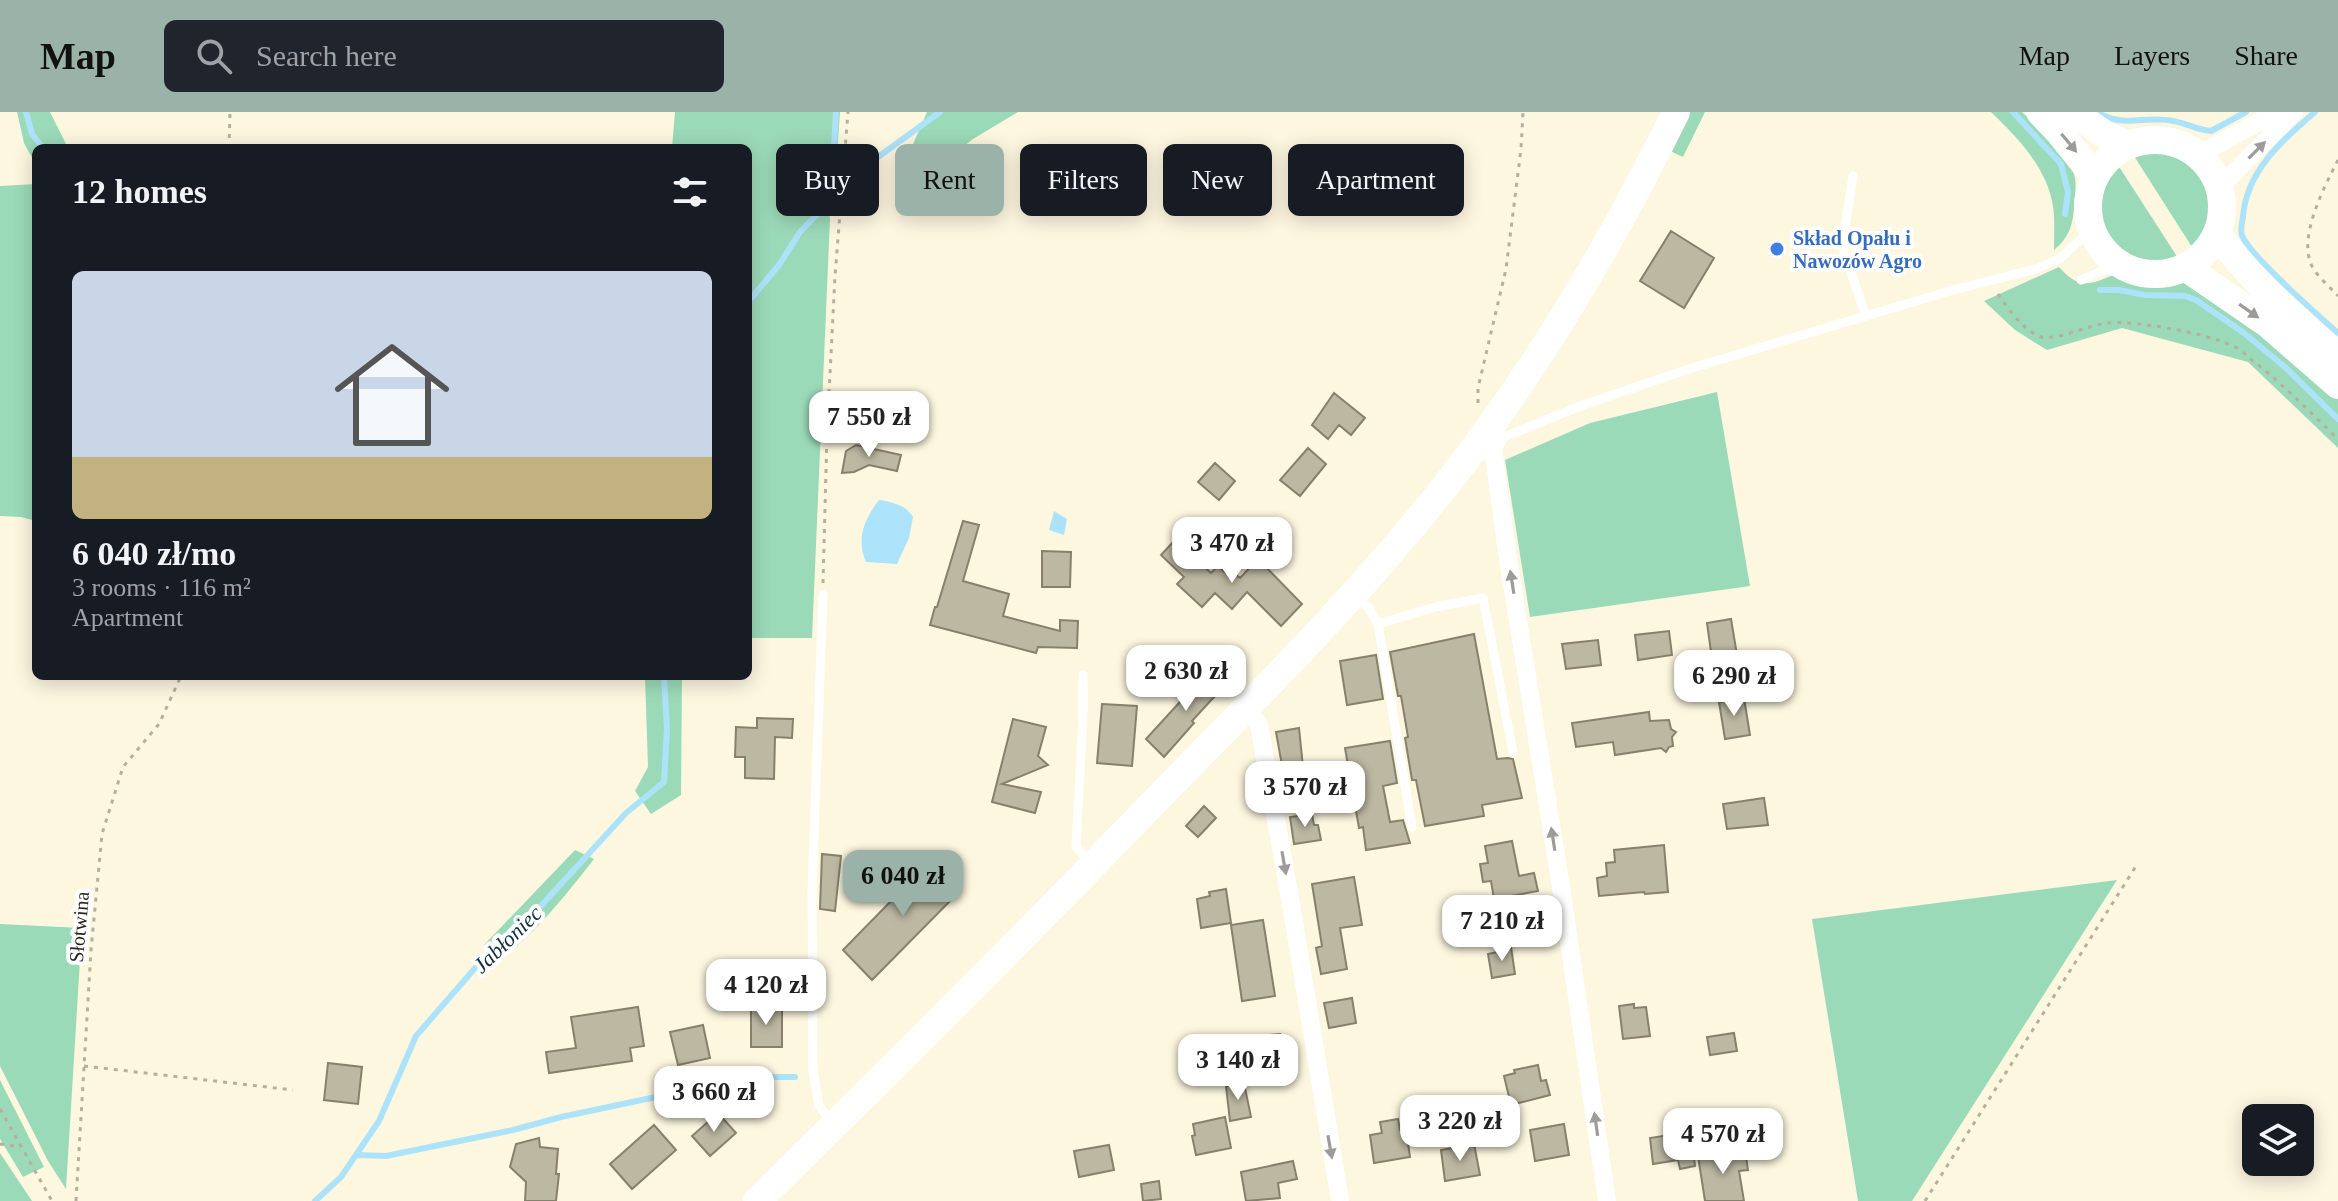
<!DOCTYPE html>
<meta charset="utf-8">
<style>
:root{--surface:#171b24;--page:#20242c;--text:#f1f3f6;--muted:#9ea1a6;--accent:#9ab2a8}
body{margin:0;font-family:"Times New Roman",serif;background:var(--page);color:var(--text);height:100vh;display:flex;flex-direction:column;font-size:30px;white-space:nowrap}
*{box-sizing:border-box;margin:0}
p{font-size:26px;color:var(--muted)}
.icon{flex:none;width:44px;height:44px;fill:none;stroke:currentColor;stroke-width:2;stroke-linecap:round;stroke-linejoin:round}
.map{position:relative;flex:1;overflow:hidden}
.panel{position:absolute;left:32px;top:32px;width:720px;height:536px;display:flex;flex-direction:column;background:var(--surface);border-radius:12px;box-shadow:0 4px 20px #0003}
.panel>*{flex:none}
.guide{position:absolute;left:776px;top:32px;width:760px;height:72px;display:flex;gap:16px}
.buttons{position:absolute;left:2242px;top:992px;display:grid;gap:16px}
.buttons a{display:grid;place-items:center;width:72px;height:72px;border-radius:12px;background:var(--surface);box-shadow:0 4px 20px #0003;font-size:40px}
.price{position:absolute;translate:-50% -68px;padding:0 18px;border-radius:16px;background:#fff;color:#222;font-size:26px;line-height:52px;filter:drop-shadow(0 2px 4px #0008)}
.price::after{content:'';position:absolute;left:50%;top:48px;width:24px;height:18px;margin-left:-12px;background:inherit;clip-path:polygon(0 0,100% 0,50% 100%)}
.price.selected{background:var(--accent);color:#111}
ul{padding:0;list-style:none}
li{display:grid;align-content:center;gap:16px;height:424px;padding:0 40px}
li span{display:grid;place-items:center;height:248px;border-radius:12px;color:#555}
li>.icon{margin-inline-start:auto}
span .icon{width:144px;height:144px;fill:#fffc;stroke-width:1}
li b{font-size:34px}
h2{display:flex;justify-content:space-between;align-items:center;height:96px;padding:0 40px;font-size:34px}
.pill{padding:0 28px;border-radius:12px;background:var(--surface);box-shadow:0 4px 20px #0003;font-size:28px;line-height:72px}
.pill.selected{background:var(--accent);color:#111}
header{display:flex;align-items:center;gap:48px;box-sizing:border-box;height:112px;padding:0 40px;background:var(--accent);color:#111}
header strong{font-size:38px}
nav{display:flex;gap:44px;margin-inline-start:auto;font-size:28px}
.search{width:560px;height:72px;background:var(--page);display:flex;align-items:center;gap:20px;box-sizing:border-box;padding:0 28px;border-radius:12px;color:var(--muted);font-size:30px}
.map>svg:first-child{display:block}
.green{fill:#9bdab8}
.water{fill:#ade3fa}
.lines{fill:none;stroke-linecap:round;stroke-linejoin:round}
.stream{stroke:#ade3fa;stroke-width:6}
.building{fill:#bdb8a2;stroke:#86816c;stroke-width:2}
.path{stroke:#b5b09e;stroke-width:3;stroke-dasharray:4 6;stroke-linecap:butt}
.lane{stroke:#fff;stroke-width:9}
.street{stroke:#fff;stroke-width:18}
.primary{stroke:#fff;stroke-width:28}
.oneway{fill:#9d9c99}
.shop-dot{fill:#3f7fe0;stroke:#fff;stroke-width:3}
.labels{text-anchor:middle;stroke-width:8;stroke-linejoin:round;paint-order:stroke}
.shop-label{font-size:20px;font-weight:bold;fill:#366cbe;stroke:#fff;text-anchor:start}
.street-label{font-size:20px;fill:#26241c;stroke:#fff}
.water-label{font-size:22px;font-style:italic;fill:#10303d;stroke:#fff}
</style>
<header>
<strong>Map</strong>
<div class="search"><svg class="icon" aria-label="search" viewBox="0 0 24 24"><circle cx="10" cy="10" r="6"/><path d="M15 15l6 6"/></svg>Search here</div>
<nav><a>Map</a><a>Layers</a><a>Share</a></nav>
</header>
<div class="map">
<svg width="2338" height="1089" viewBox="0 0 2338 1089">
<rect width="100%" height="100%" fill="#fdf7e0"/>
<path class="green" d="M17,0h33l18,36h-32v17l-12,-22z
M675,0h165l-5,74 -8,9 3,24 -18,419h-64v-490h-76z
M927,0h91l-45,27 -52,41 -11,-29z
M1690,0h15l-22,45 -13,-6z
M1991,0h31c15,14 48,43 52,62 3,10 1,22 0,32 -1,19 -5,32 -20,44 0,-14 1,-30 -1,-44 -6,-38 -35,-68 -62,-94z
M2156,39c10,2 20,4 29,9 22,13 31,43 22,67 -3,7 -10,14 -15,20l-58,-91z
M2118,53l60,93c-14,3 -30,4 -43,-1 -23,-8 -40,-37 -35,-60 3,-12 11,-22 18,-32z
M36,72v337l-15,-4 -21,-1v-330z
M2059,155c20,23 31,18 56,7 33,18 56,0 84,10l139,113v51l-90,-86 -126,-34 -75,22 -32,-20 -31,-29z
M1717,280l33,194 -220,31 -25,-157 85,-37z
M645,564h37l-1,119 -30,19 -16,-23 13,-24z
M575,738l19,9c-25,32 -66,85 -101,104l-9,-18z
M2117,768l-205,321h-54l-46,-282z
M0,812l82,4 -16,261 -18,-28 -48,-95z
M0,968l44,87 -21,10 -23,-38z
M0,1041l32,48h-32z"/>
<path class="water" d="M879,388c13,2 27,5 34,17l-4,21 -12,26 -31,-2c-10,-24 -2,-42 13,-62z
M1054,399l13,8 -3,16 -15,-5z"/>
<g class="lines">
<path class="stream" d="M26,0l6,22 11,14
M2013,0l48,52 7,28 -3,22
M2097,0c26,17 47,3 76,9 13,2 25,9 38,10l35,-19
M2315,0c-33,28 -69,60 -72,105 -1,6 -3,12 -1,18 6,19 78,82 96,98
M847,74l24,-24 69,-50
M831,88l5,-88
M2100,178h19l26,5 40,1 11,4 48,33 42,35 52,51
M748,190l31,-37 21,-33 33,-34
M357,1043l29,1 127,-26 48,-13 114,-24 91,-16h29
M315,1089l26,-24 38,-56 37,-85 67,-77 24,-16 119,-130 38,-31 3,-53 -3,-53"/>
</g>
<path class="building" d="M1671,119l43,27 -30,50 -44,-27z
M1334,281l31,25 -14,17 -12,-10 -11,14 -16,-14z
M856,333l45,10 -4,16 -28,-6 -15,7 -12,1 4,-22z
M1308,336l18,16 -26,32 -20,-16z
M1215,351l20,18 -16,19 -21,-18z
M963,409l16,4 -16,56 46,13 -6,22 57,15v-11l18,1 -1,27 -39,-1 -2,6 -106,-28 5,-18h2z
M1175,428l36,33 7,-7 12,11 4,-4 6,5 18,-19 44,45 -21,22 -34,-34 -15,17 -17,-16 -13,14 -25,-23 7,-7 -23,-22z
M1042,439l29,1 -1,35h-28z
M1731,507l6,36 -25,4 -5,-36z
M1669,519l3,24 -34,5 -3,-25z
M1474,522l23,125 11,-1 5,1 9,39 -40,7 2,11 -59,10 -9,-46h-4l-7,-42 3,-1 -7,-41h-3l-8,-44z
M1598,528l3,25 -35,4 -4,-25z
M1376,543l7,44 -36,6 -7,-44z
M1208,555l18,17 -34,37 2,2 -30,34 -18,-18 54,-59 -2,-2z
M1744,586l6,37 -25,4 -6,-37z
M1102,592l35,2 -5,60 -35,-3z
M1649,600l1,9 19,-1 2,9 5,3 -4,5 1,9 -4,1 -3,5 -5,-4 -46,7 -2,-13 -37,5 -4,-24z
M757,606l36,1 -1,19 -17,-1 -1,42 -29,-1v-21h-10l1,-30 21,1z
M1013,607l33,8 -8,29 10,9 -46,19 39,8 -6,21 -43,-11z
M1299,616l4,39 -20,4 -7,-39z
M1390,629l7,42 -14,3 7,36 13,-2 7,23 -44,7 -3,-23 -4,1 -14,-80z
M1764,686l4,27 -41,4 -4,-25z
M1204,694l12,12 -18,19 -12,-11z
M1312,702l2,11h4l3,15 -27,4 -4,-27z
M1512,729l7,35 15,-3 4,18 -44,8 -3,-18 -8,1 -3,-18 8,-1 -3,-17z
M1664,733l4,47 -23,2 -1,-2 -45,4 -2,-18 10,-2 -1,-13 9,-1 -1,-12z
M938,741l22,23 -14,13 8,8 -82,83 -29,-30z
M822,742l19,2 -6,55 -15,-2z
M1354,765l8,48 -22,3 7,41 -26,5 -5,-26 6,-2 -10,-62z
M1226,777l5,34 -30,5 -4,-29 13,-3 -1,-4z
M1263,808l12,76 -33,5 -11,-76z
M1511,835l4,27 -23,4 -4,-24 9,-2 -1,-2z
M1352,886l4,25 -27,5 -5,-25z
M1634,892v4l12,-1 4,29 -27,3 -4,-33z
M638,895l6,39 -14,2 2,13 -83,12 -3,-21 30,-4 -5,-31z
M751,895h31v40h-31z
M703,913l7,33 -32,7 -8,-33z
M1734,921l3,18 -27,4 -3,-18z
M1280,922l3,25 -22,2 -3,-25z
M328,951l34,4 -4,37 -34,-4z
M1538,953l3,16 5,-1 4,15 -39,10 -7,-29 11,-3 -1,-3z
M1244,971l7,34 -21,4 -4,-35z
M718,1001l18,20 -26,23 -18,-20z
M1689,1004l6,50 -15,3 -2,-9 -25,4 -3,-26 26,-4 -2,-17z
M1225,1005l6,31 -35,7 -4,-19 3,-1 -2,-11z
M1398,1007l2,11 6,-1 4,28 -36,6 -4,-28 12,-2 -2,-11z
M1564,1012l5,31 -34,6 -5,-31z
M654,1013l22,25 -44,39 -22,-25z
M539,1026l1,9 18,2 -2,25h3l-3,27h-31l1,-19 -16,-15 6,-23z
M1474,1032l6,31 -35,6 -4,-31z
M1109,1033l5,25 -35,7 -5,-26z
M1745,1038l3,20 -9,1 5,30h-39l-7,-45z
M1293,1049l4,18 -19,4 2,15 -34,3 -5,-29z
M1159,1069l2,18 -18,2 -2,-17z"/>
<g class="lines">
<path class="path" d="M229,36l1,-36
M2338,48c-13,26 -42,79 -25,108 6,10 17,19 25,28
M1998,182c11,16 25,36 43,43 15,4 48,-12 66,-14 28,-3 99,10 126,23 7,3 13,9 19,14 31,24 58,52 86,79
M1478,291v-15l28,-119 15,-120 2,-37
M823,471l4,-150 8,-157 13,-164
M84,954l209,24
M0,997l52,92
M0,1032l21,3
M76,1089l15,-251 11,-116 21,-67 36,-43 22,-48
M1925,1089l211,-335"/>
<path class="lane" d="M1853,64l-11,70 24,70
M2081,168l38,-16
M1494,343l10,-18 79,-32 109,-37 261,-78 83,-21 25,-11 30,-29
M823,483l-11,295 1,180 6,36 13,17
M1356,485l13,11 9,16 34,203
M1378,512l57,-17 48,-9 30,154
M1083,563v41l-7,131 15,16"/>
<path class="street" d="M2198,43l79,-43
M2219,76l75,-76
M1476,334l18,9 14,104 52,321 47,321
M1246,595l13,18 31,173 50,303"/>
<path class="primary" d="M2040,0l19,20 36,45
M2073,0l31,22 24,11
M2088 95a67 67 0 1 1 134 0a67 67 0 1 1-134 0Z
M2217,121c33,47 78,85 121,123
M2185,155l83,57 70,61
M757,1089c137,-134 273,-270 406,-408 97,-100 197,-198 283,-308 91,-115 166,-242 230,-373"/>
</g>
<defs><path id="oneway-solid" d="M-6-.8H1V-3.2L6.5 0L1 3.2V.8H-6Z" transform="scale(2)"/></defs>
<g class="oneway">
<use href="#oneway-solid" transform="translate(2069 31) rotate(50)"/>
<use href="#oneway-solid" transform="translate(2257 38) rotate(-45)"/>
<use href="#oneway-solid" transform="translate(2249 199) rotate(35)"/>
<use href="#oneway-solid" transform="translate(1512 470) rotate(-99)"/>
<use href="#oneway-solid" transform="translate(1553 727) rotate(-99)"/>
<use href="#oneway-solid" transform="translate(1284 751) rotate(80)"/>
<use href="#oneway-solid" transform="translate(1596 1012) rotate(-98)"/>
<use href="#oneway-solid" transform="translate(1330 1035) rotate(80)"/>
</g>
<circle class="shop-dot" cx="1777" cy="137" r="8"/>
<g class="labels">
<g class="shop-label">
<text x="1793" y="133">Skład Opału i<tspan x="1793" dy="23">Nawozów Agro</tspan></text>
</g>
<g class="street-label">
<text transform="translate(79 815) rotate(-85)" y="7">Słotwina</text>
</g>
<g class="water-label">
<text transform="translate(507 827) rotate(-44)" y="8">Jabłoniec</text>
</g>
</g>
</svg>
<div class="buttons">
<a><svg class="icon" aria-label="layers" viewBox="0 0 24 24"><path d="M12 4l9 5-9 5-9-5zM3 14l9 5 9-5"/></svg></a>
</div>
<b class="price" style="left:869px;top:347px">7 550 zł</b>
<b class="price" style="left:1232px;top:473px">3 470 zł</b>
<b class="price" style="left:1186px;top:601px">2 630 zł</b>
<b class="price" style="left:1734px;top:606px">6 290 zł</b>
<b class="price" style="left:1305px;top:717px">3 570 zł</b>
<b class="price selected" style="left:903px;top:806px">6 040 zł</b>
<b class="price" style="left:1502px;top:851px">7 210 zł</b>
<b class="price" style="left:766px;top:915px">4 120 zł</b>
<b class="price" style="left:1238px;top:990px">3 140 zł</b>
<b class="price" style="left:714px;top:1022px">3 660 zł</b>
<b class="price" style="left:1460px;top:1051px">3 220 zł</b>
<b class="price" style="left:1723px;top:1064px">4 570 zł</b>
<div class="guide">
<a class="pill">Buy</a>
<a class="pill selected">Rent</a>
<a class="pill">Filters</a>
<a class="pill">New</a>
<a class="pill">Apartment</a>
</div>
<section class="panel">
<h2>12 homes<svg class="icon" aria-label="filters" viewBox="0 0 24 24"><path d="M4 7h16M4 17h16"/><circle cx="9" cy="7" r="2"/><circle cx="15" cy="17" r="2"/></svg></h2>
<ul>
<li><span style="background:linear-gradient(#c9d6e8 75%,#c2b280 0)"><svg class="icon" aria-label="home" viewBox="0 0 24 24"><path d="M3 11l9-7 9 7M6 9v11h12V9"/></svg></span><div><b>6 040 zł/mo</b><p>3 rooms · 116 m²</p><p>Apartment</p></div></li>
</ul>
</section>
</div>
